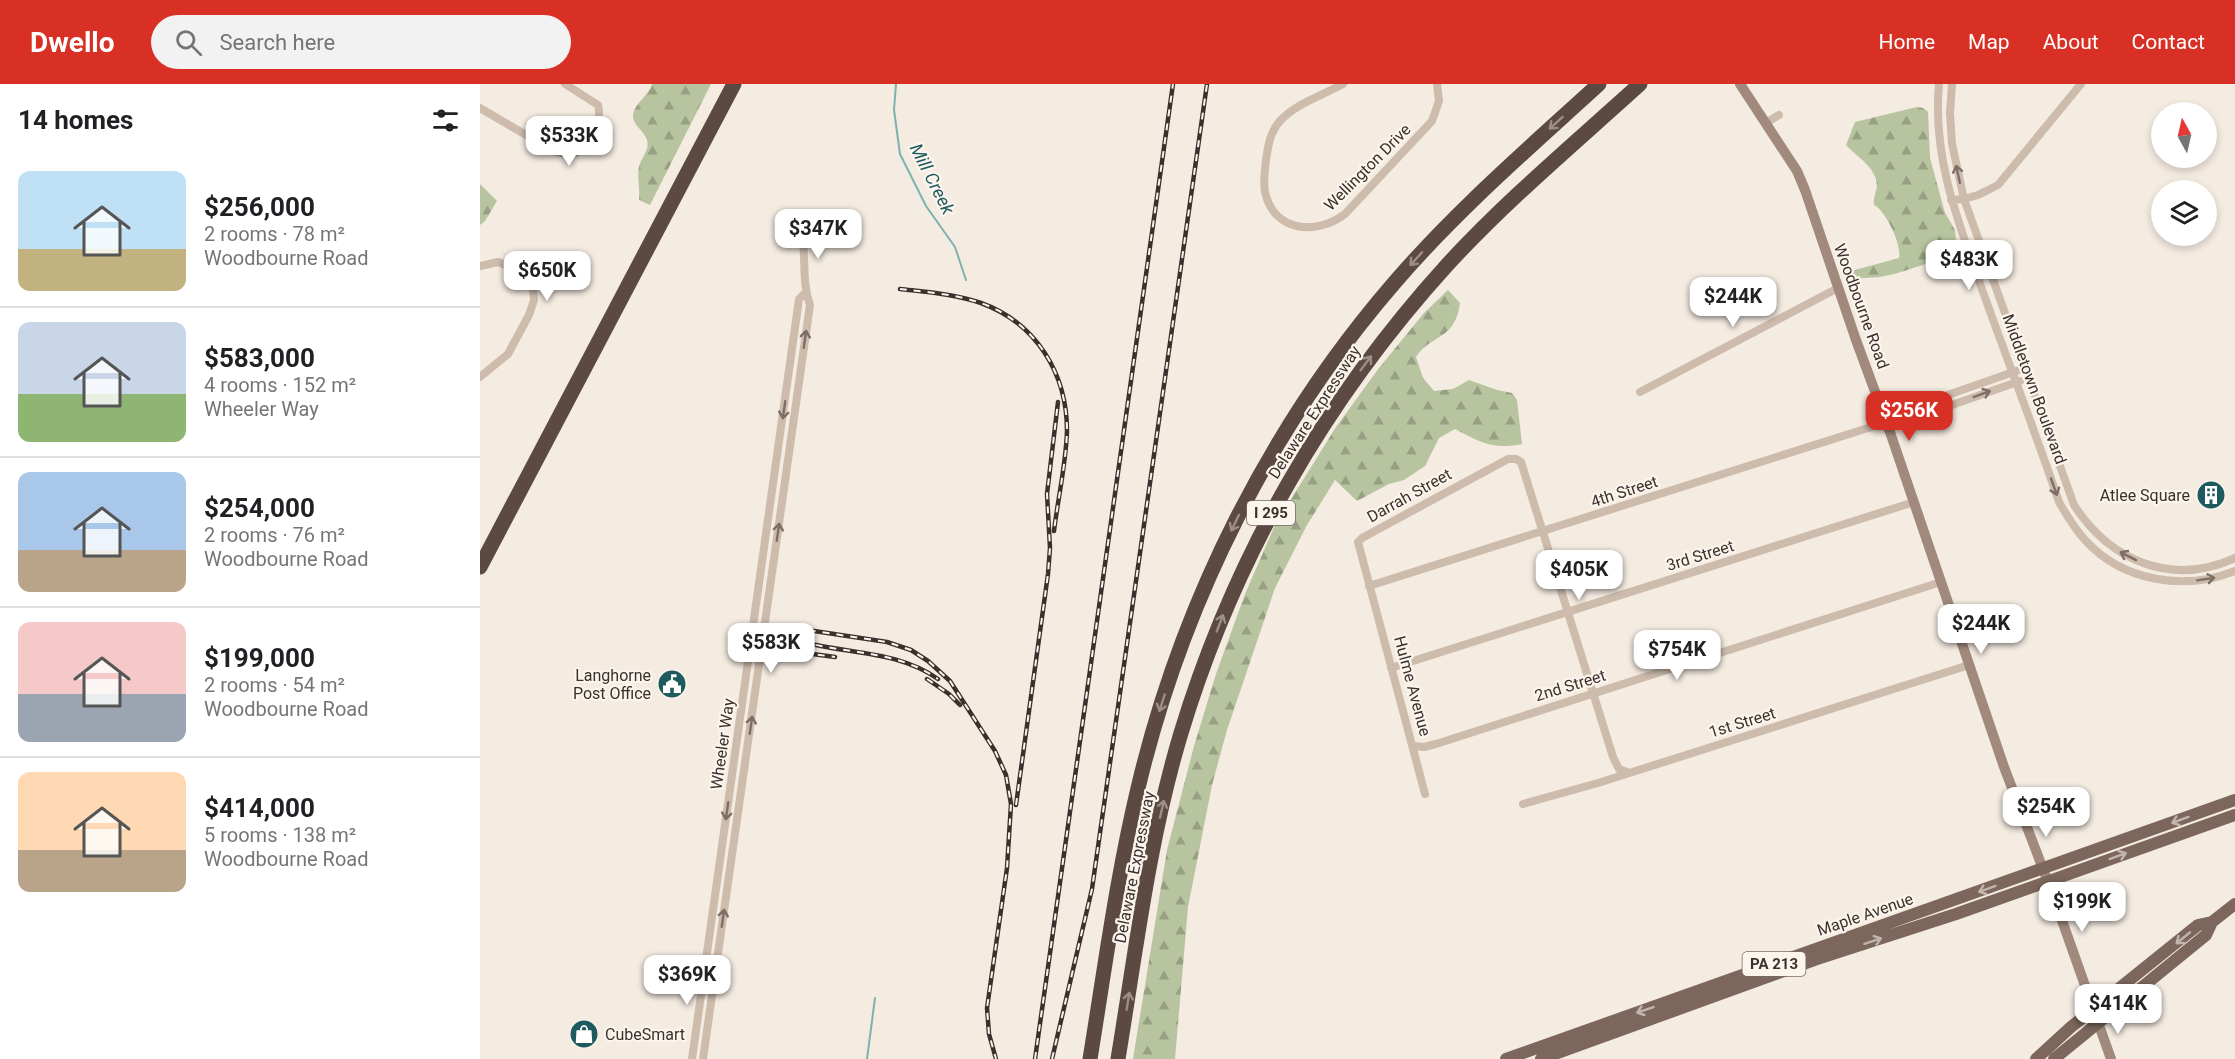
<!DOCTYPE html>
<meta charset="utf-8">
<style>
:root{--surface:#fff;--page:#f2f2f2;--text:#202124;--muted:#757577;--line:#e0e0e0;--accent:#d93025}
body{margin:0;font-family:Roboto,sans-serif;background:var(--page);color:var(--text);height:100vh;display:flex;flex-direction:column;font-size:22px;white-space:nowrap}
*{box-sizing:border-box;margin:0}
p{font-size:20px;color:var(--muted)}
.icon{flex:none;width:33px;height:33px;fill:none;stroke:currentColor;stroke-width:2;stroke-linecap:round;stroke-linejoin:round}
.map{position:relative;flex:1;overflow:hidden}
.panel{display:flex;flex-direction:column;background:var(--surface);width:480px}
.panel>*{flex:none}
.needle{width:39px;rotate:352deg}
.buttons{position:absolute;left:1671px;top:18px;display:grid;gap:12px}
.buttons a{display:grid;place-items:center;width:66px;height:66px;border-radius:50%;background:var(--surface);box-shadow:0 3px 9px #0003;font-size:30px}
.price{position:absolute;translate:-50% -51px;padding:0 14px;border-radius:12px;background:#fff;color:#222;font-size:20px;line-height:39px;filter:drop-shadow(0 2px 3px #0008)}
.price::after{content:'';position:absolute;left:50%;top:36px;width:18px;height:14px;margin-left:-9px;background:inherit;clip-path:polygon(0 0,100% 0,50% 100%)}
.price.on{background:var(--accent);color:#fff}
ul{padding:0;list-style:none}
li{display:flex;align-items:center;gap:18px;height:150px;padding:0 18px}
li+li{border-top:2px solid var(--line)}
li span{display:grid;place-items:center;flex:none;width:168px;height:120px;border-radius:12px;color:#555}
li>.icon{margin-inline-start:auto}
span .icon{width:72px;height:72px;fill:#fffc;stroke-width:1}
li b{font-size:26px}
h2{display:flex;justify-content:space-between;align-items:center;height:72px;padding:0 18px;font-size:26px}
header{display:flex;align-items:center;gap:36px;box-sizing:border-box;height:84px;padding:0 30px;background:var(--accent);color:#fff}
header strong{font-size:28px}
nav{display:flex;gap:33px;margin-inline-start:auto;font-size:21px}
.search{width:420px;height:54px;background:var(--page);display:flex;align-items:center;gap:15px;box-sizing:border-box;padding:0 21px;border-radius:33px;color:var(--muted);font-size:22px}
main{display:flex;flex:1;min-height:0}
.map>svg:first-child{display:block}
.forest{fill:url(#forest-firs)}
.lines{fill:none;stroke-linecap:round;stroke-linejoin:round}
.stream{stroke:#7fb0b2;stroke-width:2}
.minor{stroke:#cdbbac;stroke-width:8}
.secondary{stroke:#a18a7d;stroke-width:10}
.primary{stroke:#7d675c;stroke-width:12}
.motorway{stroke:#5c4a42;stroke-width:15}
.rail-casing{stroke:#3b302b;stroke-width:4.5}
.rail{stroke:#fbf5ee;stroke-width:2;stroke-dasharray:7;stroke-linecap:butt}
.oneway{stroke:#9c8e87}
.oneway2{stroke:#7d6f65}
.oneway3{stroke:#c2b5ac}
.labels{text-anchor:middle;stroke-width:4.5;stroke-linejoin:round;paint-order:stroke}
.shield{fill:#fbf5ee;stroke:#756b66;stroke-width:1.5}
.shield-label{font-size:15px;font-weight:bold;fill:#3b302b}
.street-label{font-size:16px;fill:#3b302b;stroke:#fbf5ee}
.poi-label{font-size:16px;fill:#3b302b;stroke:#fbf5ee;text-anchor:end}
.water-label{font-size:18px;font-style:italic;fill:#1f5a5e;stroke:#fbf5ee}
</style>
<header>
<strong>Dwello</strong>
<div class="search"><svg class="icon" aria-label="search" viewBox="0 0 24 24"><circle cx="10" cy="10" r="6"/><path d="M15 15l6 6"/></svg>Search here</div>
<nav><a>Home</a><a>Map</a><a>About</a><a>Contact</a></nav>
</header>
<main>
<section class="panel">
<h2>14 homes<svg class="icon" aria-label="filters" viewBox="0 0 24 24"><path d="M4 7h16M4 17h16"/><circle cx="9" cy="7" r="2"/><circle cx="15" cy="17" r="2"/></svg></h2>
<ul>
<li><span style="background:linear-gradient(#bfe0f5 65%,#c2b280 0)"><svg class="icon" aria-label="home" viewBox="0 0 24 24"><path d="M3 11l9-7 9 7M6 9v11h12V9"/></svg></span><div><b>$256,000</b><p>2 rooms · 78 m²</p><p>Woodbourne Road</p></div></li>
<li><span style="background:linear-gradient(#c9d6e8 60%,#8fb573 0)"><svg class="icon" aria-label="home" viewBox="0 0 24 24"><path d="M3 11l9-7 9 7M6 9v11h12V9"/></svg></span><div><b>$583,000</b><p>4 rooms · 152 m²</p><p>Wheeler Way</p></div></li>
<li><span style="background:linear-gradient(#a9c7e8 65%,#b9a48a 0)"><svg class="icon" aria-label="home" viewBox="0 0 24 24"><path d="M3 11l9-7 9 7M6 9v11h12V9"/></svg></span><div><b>$254,000</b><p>2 rooms · 76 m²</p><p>Woodbourne Road</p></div></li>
<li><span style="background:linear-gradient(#f6c9c9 60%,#9aa5b1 0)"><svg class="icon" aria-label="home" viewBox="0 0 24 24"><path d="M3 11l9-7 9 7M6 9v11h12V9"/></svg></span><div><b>$199,000</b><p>2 rooms · 54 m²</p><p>Woodbourne Road</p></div></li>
<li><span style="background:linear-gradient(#ffd9b3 65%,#b9a48a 0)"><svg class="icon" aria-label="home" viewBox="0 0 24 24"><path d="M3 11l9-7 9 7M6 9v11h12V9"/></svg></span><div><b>$414,000</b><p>5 rooms · 138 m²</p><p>Woodbourne Road</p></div></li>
</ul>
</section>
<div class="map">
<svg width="1755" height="975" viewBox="0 0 1755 975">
<defs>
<pattern id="forest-firs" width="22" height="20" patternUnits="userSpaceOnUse" patternTransform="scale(1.5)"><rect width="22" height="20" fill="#b8c4a0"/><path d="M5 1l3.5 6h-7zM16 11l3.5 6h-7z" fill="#97a083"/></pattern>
</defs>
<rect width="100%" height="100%" fill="#f4ebe1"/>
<path class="forest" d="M172,0h59l-61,121 -11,-5c1,-10 -2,-26 0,-33 2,-10 11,-16 8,-27 -3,-9 -14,-15 -14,-24 1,-13 16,-20 19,-32z
M1437,23l6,1 5,4 2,46 15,55 10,17 1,12 -2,6 -3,5 -10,6 -43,14 -18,4 -31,2 -3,-5 5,-3 48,-13c3,-13 -13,-47 -25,-53 -1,-7 2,-12 3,-19 0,-18 -20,-29 -31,-41l9,-23z
M0,100l17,17 -12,20 -5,4z
M968,206l12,13c-5,38 -28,30 -44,54l7,21 11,13 19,-2 16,-9 28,10 15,3 5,7 5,44c-29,6 -43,-2 -67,-15l-16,9 -14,28 -21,14 -15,4 -32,17 -22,-21 -28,45 -32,63 -48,142 -15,55 -24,122 -13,152h-42l34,-209 27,-104 22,-72 29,-80 30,-69 61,-98 43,-59 45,-55z"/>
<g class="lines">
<path class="stream" d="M416,0l-2,26 6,44 26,52 29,41 11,33
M387,975l8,-61"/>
<path class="minor" d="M863,0c-20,11 -48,20 -63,37 -10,11 -12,25 -14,39 -1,10 -3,21 -1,32 9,40 51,44 80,22l87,-93 7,-20 -2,-17
M1459,0c-7,74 20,140 44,208 25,70 52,139 76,210 8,14 16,27 26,38 38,42 100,51 150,31
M1472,0l-2,29 2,31 12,55 110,306c36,56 98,82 161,53
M0,24l75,44c7,1 13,3 19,1 19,-5 28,-31 24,-48l-33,-21
M1286,39l13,-8
M1471,116l13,-1 14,-4 20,-10 83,-101
M0,182l18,-4 22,9 13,16 1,13 -5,15 -21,39 -28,23
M1160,308l198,-104
M1407,338l11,2 122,-43
M889,502l518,-164 9,-9 129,-45
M911,584l523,-166
M934,662l10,1 12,-3 505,-162
M945,710l-67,-252 4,-4 146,-79h8l5,3 92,295 6,12 8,3
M1043,720l75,-21 371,-118
M212,975l107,-760 6,-6
M223,975l107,-754c-9,-24 -3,-50 -9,-75"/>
<path class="secondary" d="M1260,0l57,87 8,19 51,150 35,95 113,332 49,128 58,164"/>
<path class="primary" d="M1026,975l729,-259
M1061,975l276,-100 139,-45 279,-99
M1556,975l35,-32 127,-102 14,-3 23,-18
M1574,975l152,-124 6,-13"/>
<path class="motorway" d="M0,483l254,-483
M610,975c15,-92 27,-184 49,-275 44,-183 132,-359 256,-502 62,-72 134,-134 204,-198
M638,975c18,-109 31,-220 63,-326 53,-175 144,-334 267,-469 59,-64 127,-121 192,-180"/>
<g class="rail-casing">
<path id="rail" d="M420,205c26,3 55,5 81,14 55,20 86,70 86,128 -1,33 -9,67 -13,100
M301,542l106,16 24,8 17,11 22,20 45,70 11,24 5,29 -4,64 -20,140 2,26 7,25
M295,550c15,4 30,9 46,12 41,8 81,8 117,33
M310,567l45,6
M447,595l22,15 11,11
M536,721l32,-231 2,-26 -3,-54 11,-92
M555,975l138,-975
M572,975l40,-170 115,-805"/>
</g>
<use href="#rail" class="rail"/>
</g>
<defs><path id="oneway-shaft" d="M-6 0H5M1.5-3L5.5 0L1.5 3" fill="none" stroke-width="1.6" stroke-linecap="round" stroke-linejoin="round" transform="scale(1.5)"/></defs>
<g class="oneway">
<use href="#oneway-shaft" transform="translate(1076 39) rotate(138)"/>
<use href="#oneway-shaft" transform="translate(936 175) rotate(132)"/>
<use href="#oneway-shaft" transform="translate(886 279) rotate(-53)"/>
<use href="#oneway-shaft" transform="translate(755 439) rotate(116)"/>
<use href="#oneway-shaft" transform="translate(740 539) rotate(-69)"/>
<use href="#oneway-shaft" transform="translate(682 619) rotate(108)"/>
<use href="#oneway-shaft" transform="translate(682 725) rotate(-77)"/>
<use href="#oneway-shaft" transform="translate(648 917) rotate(-81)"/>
</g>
<g class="oneway2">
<use href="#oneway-shaft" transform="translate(1478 90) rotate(-102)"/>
<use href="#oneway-shaft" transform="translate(325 255) rotate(-82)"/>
<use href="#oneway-shaft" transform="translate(1502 310) rotate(-20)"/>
<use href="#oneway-shaft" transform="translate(304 326) rotate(98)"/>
<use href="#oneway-shaft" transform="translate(1574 403) rotate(71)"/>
<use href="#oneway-shaft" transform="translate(298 448) rotate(-82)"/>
<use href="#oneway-shaft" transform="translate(1648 472) rotate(-153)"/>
<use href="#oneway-shaft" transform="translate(1726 495) rotate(-9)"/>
<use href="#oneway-shaft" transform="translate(271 641) rotate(-82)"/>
<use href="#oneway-shaft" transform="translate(247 727) rotate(98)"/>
<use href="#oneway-shaft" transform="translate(243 834) rotate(-82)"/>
</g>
<g class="oneway3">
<use href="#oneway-shaft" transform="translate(1700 736) rotate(160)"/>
<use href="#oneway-shaft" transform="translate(1638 772) rotate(-20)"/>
<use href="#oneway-shaft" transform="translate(1507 805) rotate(160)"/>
<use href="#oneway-shaft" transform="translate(1703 854) rotate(141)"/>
<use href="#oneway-shaft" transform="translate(1393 857) rotate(-18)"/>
<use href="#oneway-shaft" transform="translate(1165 926) rotate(161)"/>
</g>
<defs>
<g id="building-disc" transform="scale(1.5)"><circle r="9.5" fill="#1f5a5e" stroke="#fbf5ee"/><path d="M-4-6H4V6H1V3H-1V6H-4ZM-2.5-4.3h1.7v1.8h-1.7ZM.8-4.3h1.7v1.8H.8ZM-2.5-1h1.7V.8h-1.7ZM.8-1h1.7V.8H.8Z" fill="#fff"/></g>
<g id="civic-disc" transform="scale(1.5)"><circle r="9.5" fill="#1f5a5e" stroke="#fbf5ee"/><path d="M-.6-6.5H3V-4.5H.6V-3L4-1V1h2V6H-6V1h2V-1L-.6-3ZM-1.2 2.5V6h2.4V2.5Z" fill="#fff"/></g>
<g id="shop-disc" transform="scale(1.5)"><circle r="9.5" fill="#1f5a5e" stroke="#fbf5ee"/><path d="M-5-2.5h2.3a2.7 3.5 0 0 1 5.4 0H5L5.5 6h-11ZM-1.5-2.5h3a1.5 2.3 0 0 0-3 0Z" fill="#fff"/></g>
</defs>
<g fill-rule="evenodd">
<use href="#building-disc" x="1731" y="411"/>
<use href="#civic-disc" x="192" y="600"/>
<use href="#shop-disc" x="104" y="950"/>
</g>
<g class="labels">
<g class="shield">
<rect x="767" y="417" width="48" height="24" rx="4.5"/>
<rect x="1262.5" y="868" width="63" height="24" rx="4.5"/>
</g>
<g class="shield-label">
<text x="791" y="434">I 295</text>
<text x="1294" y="885">PA 213</text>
</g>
<g class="street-label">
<text transform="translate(887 83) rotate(-45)" y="6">Wellington Drive</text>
<text transform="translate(1382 222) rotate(70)" y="6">Woodbourne Road</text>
<text transform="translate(1555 305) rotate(70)" y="6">Middletown Boulevard</text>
<text transform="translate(834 328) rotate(-57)" y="6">Delaware Expressway</text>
<text transform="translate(1144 407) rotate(-18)" y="6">4th Street</text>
<text transform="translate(929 411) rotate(-29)" y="6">Darrah Street</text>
<text transform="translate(1220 471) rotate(-17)" y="6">3rd Street</text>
<text transform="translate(1090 601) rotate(-17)" y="6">2nd Street</text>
<text transform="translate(933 602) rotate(75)" y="6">Hulme Avenue</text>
<text transform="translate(1262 638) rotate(-17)" y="6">1st Street</text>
<text transform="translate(242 660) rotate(-82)" y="6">Wheeler Way</text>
<text transform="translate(654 783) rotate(-79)" y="6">Delaware Expressway</text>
<text transform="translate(1385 830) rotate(-19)" y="6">Maple Avenue</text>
</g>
<g class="poi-label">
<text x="1710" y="417">Atlee Square</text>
<text x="171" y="597">Langhorne<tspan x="171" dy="18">Post Office</tspan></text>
<text x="125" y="956" text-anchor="start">CubeSmart</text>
</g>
<g class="water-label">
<text transform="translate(452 95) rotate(63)" y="6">Mill Creek</text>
</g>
</g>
</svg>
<div class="buttons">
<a><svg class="needle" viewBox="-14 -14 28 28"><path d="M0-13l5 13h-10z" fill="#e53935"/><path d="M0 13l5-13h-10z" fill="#757577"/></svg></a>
<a><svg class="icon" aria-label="layers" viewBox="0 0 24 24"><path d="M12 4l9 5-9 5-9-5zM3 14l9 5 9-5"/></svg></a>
</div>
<b class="price" style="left:89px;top:83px">$533K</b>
<b class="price" style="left:338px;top:176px">$347K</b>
<b class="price" style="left:1489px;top:207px">$483K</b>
<b class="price" style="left:67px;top:218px">$650K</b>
<b class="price" style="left:1253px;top:244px">$244K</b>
<b class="price on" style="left:1429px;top:358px">$256K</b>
<b class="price" style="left:1099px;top:517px">$405K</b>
<b class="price" style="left:1501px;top:571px">$244K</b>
<b class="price" style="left:291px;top:590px">$583K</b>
<b class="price" style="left:1197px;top:597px">$754K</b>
<b class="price" style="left:1566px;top:754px">$254K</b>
<b class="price" style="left:1602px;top:849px">$199K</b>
<b class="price" style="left:207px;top:922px">$369K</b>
<b class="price" style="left:1638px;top:951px">$414K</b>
</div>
</main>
